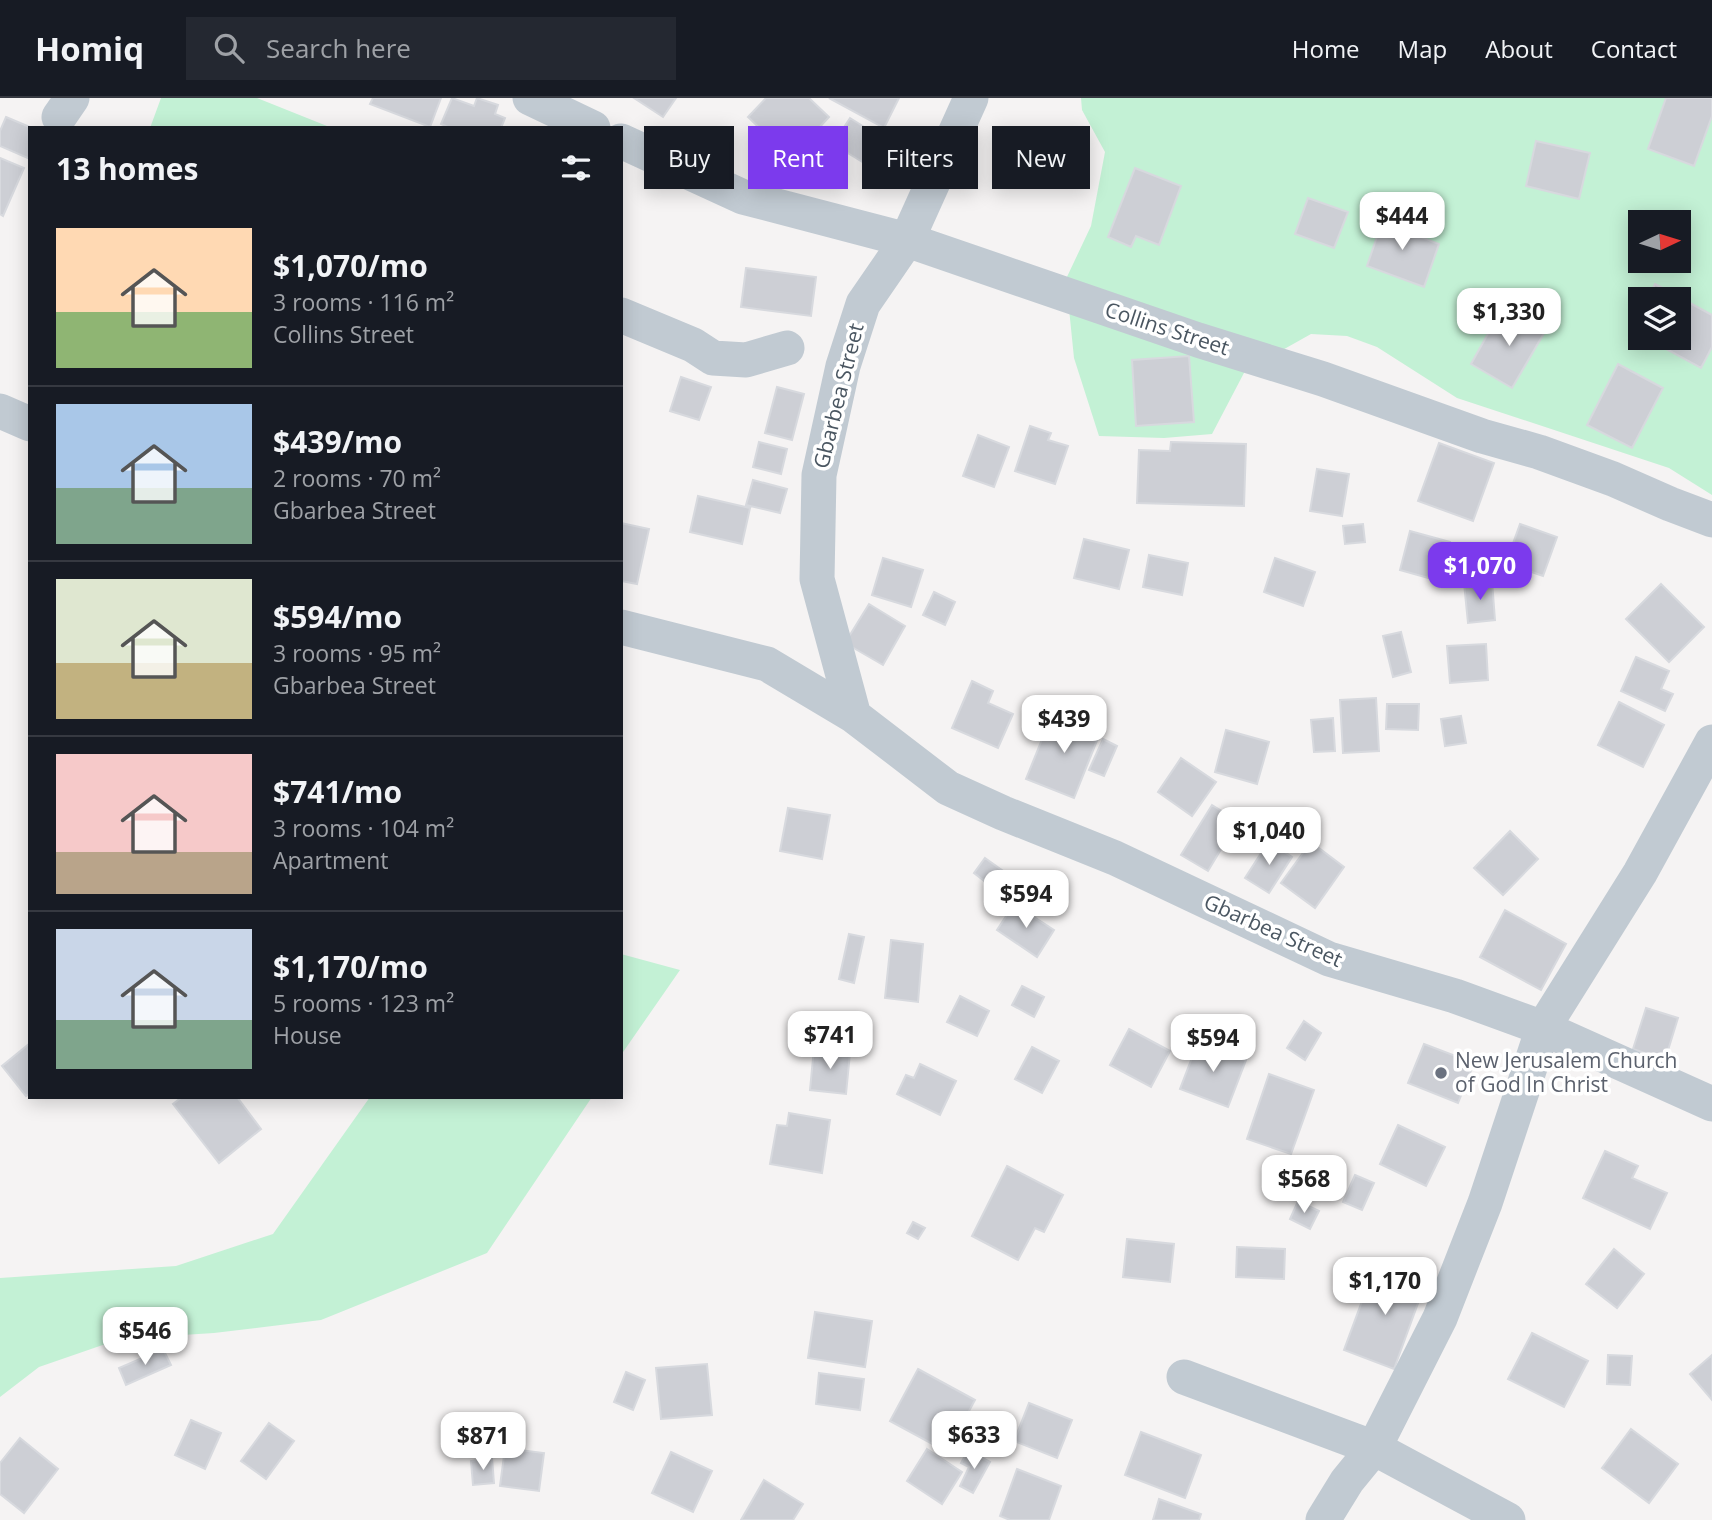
<!DOCTYPE html>
<meta charset="utf-8">
<style>
:root{--surface:#171b24;--page:#242831;--text:#f1f3f6;--muted:#9ea1a6;--line:#363941;--accent:#7c3aed}
body{margin:0;font-family:"Open Sans",sans-serif;background:var(--page);color:var(--text);height:100vh;display:flex;flex-direction:column;font-size:26px;white-space:nowrap}
*{box-sizing:border-box;margin:0}
p{font-size:23px;color:var(--muted)}
.icon{flex:none;width:38px;height:38px;fill:none;stroke:currentColor;stroke-width:2;stroke-linecap:round;stroke-linejoin:round}
.map{position:relative;flex:1;overflow:hidden}
.side{position:absolute;left:28px;top:28px;width:595px;height:973px;display:flex;flex-direction:column;background:var(--surface);border-radius:0px;box-shadow:0 4px 18px #0003}
.side>*{flex:none}
.banner{position:absolute;left:644px;top:28px;width:665px;height:63px;display:flex;gap:14px}
.needle{width:46px;rotate:86deg}
.fabs{position:absolute;left:1628px;top:112px;display:grid;gap:14px}
.fabs a{display:grid;place-items:center;width:63px;height:63px;border-radius:0px;background:var(--surface);box-shadow:0 4px 18px #0003;font-size:35px}
.price{position:absolute;translate:-50% -60px;padding:0 16px;border-radius:14px;background:#fff;color:#222;font-size:23px;line-height:46px;filter:drop-shadow(0 2px 4px #0008)}
.price::after{content:'';position:absolute;left:50%;top:42px;width:21px;height:16px;margin-left:-10px;background:inherit;clip-path:polygon(0 0,100% 0,50% 100%)}
.price.on{background:var(--accent);color:#fff}
ul{padding:0;list-style:none}
li{display:flex;align-items:center;gap:21px;height:175px;padding:0 28px}
li+li{border-top:2px solid var(--line)}
li span{display:grid;place-items:center;flex:none;width:196px;height:140px;border-radius:0px;color:#555}
li>.icon{margin-inline-start:auto}
span .icon{width:84px;height:84px;fill:#fffc;stroke-width:1}
li b{font-size:30px}
h2{display:flex;justify-content:space-between;align-items:center;height:84px;padding:0 28px;font-size:30px}
.chip{padding:0 24px;border-radius:0px;background:var(--surface);box-shadow:0 4px 18px #0003;font-size:24px;line-height:63px}
.chip.on{background:var(--accent);color:#fff}
header{display:flex;align-items:center;gap:42px;box-sizing:border-box;height:98px;padding:0 35px;background:var(--surface);border-bottom:2px solid var(--line)}
header strong{font-size:33px}
nav{display:flex;gap:38px;margin-inline-start:auto;font-size:24px}
.search{width:490px;height:63px;background:var(--page);display:flex;align-items:center;gap:18px;box-sizing:border-box;padding:0 24px;border-radius:0px;color:var(--muted);font-size:26px}
.map>svg:first-child{display:block}
.green{fill:#c3f1d5;fill-rule:evenodd}
.building{fill:#cdcfd5;stroke:#d7d9de;stroke-width:2}
.lines{fill:none;stroke-linecap:round;stroke-linejoin:round}
.street{stroke:#c1cad2;stroke-width:35}
.worship-dot{fill:#6b7280;stroke:#fff;stroke-width:2.5}
.labels{text-anchor:middle;stroke-width:7;stroke-linejoin:round;paint-order:stroke}
.street-label{font-size:21px;fill:#4a5661;stroke:#fff}
.worship-label{font-size:21px;fill:#5b616d;stroke:#fff;text-anchor:start}
</style>
<header>
<strong>Homiq</strong>
<div class="search"><svg class="icon" aria-label="search" viewBox="0 0 24 24"><circle cx="10" cy="10" r="6"/><path d="M15 15l6 6"/></svg>Search here</div>
<nav><a>Home</a><a>Map</a><a>About</a><a>Contact</a></nav>
</header>
<div class="map">
<svg width="1712" height="1422" viewBox="0 0 1712 1422">
<rect width="100%" height="100%" fill="#f5f3f3"/>
<path class="green" d="M161,0h96l75,30h-182z
M1081,0h631v397l-43,-27 -212,-70 -80,-51 -30,-11 -36,-2 -66,37 -33,63 -48,4 -65,-2 -25,-78 -8,-79 25,-53 14,-74 -23,-42zM1640,124h38v39h-38zM1640,201h38v39h-38z
M621,856l59,16 -59,85z
M370,999h222l-105,156 -166,67 -107,13 -94,6 -81,28 -39,30v-119l176,-12 97,-32z"/>
<path class="building" d="M373,0h68l-11,29 -60,-23z
M452,0l22,8 3,-8 21,7 -3,9 10,4 -4,10h-51l-9,-4z
M634,0h42l-13,19z
M766,0h43l20,19 -38,41 -43,-41z
M829,0h70l-15,30z
M1666,0h46v18l-18,50 -46,-17z
M6,19l26,11h-2v31l-30,-13v-15z
M850,20l30,19 -16,26 -31,-19z
M1536,43l54,12 -11,46 -53,-13z
M0,60l24,10 -21,48 -3,-2z
M1135,70l46,18 -22,59 -23,-9 -5,11 -23,-10z
M1308,100l40,14 -14,36 -39,-14z
M1385,115l29,11 -3,9 28,11 -15,43 -57,-21z
M746,170l70,9 -5,39 -70,-9z
M1655,186l57,31v32l-11,21 -55,-30h32v-39h-31z
M1518,213l29,17 -35,60 -41,-24 28,-50 13,7z
M1640,216v20l-9,-4z
M1189,258l5,66 -58,4 -4,-66z
M1618,266l45,24 -31,60 -45,-23z
M681,279l30,10 -12,33 -29,-9z
M777,289l27,7 -12,46 -27,-7z
M1030,328l21,7 -3,7 20,6 -13,38 -40,-13z
M978,337l31,12 -15,40 -31,-11z
M759,344l28,7 -6,25 -28,-7z
M1171,344l75,2 -2,62 -107,-3 2,-53 31,1z
M1439,345l55,20 -21,58 -55,-20z
M1317,371l32,5 -7,42 -32,-5z
M753,382l34,9 -7,24 -34,-8z
M698,398l52,12 -8,36 -52,-12z
M621,425l28,6 -12,55 -16,-3z
M1363,426l2,18 -20,2 -2,-18z
M1520,426l37,13 -14,39 -37,-13z
M1410,433l40,11 -11,39 -39,-11z
M1084,441l45,11 -10,39 -45,-11z
M1149,457l39,8 -6,32 -39,-8z
M883,460l40,12 -12,37 -39,-12z
M1275,460l40,14 -12,34 -39,-14z
M1492,483l3,39 -27,3 -4,-40z
M1661,486l43,43 -35,35 -43,-43z
M934,494l21,10 -10,23 -22,-10z
M869,506l36,22 -22,39 -38,-22z
M1401,534l10,40 -18,5 -10,-41z
M1486,546l2,36 -38,3 -3,-37z
M1636,559l33,14 -8,18 12,5 -8,17 -44,-20z
M972,583l21,10 -5,12 25,11 -15,34 -46,-20z
M1376,600l3,53 -36,2 -3,-53z
M1619,604l45,23 -21,42 -45,-22z
M1387,606h32l-1,26 -32,-1z
M1068,616l34,14 -28,70 -48,-19 23,-57 13,6z
M1461,618l5,27 -21,3 -4,-27z
M1333,620l2,33 -21,1 -3,-32z
M1226,632l43,12 -12,42 -42,-12z
M1103,641l14,7 -13,30 -15,-6z
M1181,660l35,24 -24,34 -34,-24z
M1212,707l26,16 -30,50 -27,-16z
M788,710l42,7 -8,44 -42,-8z
M1510,733l28,28 -35,36 -29,-27z
M1269,743l23,16 -23,36 -24,-15z
M1311,744l33,25 -29,41 -34,-25z
M985,760l28,20 -12,16 -27,-21z
M1014,806l40,26 -17,27 -40,-27z
M1505,812l61,34 -25,46 -61,-33z
M849,836l15,3 -10,46 -15,-4z
M891,842l32,4 -5,58 -33,-4z
M1022,888l22,11 -10,20 -22,-12z
M960,898l29,15 -12,25 -30,-14z
M1646,910l32,10 -13,42 -32,-11z
M1304,923l17,12 -16,27 -18,-12z
M1129,931l41,22 -19,36 -41,-22z
M1198,944l48,18 -18,47 -48,-18z
M30,945v50l-4,3 -24,-30z
M1424,946l50,19 -16,40 -50,-20z
M1032,949l27,14 -17,32 -27,-14z
M814,950l36,5 -4,41 -36,-4z
M920,966l36,17 -16,34 -43,-21 9,-19 8,3z
M1269,976l45,16 -23,64 -44,-15z
M182,999h55l24,32 -42,34 -46,-59z
M789,1015l41,7 -8,53 -52,-9 7,-39 10,1z
M1398,1027l47,22 -19,39 -46,-22z
M1605,1053l33,15 -6,12 35,15 -17,36 -67,-31z
M1007,1068l56,29 -19,37 -9,-4 -17,32 -46,-24z
M1355,1077l19,8 -12,27 -19,-8z
M1298,1103l21,10 -9,18 -20,-10z
M913,1124l12,6 -7,11 -11,-6z
M1127,1141l47,5 -4,38 -47,-5z
M1237,1149l48,2 -1,30 -48,-2z
M1614,1151l30,25 -27,34 -31,-24z
M1375,1168l50,18 -31,85 -50,-19z
M815,1214l57,9 -7,46 -57,-9z
M1532,1235l56,28 -24,46 -56,-28z
M163,1251l8,16 -45,20 -7,-17z
M1608,1257l24,1 -2,29 -23,-1z
M1712,1257v45l-22,-26z
M707,1266l5,51 -51,4 -5,-51z
M918,1271l57,31 -28,52 -57,-31z
M626,1274l19,8 -12,30 -19,-8z
M819,1275l45,6 -4,31 -44,-6z
M1029,1305l43,17 -15,38 -43,-17z
M191,1322l30,13 -16,36 -30,-14z
M269,1325l25,18 -28,38 -25,-18z
M1631,1331l47,35 -29,39 -47,-35z
M1141,1334l60,23 -16,43 -60,-23z
M20,1340l38,31 -34,44 -24,-19v-31z
M505,1350l39,5 -5,38 -39,-5z
M927,1351l35,23 -20,32 -35,-23z
M968,1352l22,12 -17,31 -13,-7 9,-19 -8,-4z
M671,1354l41,19 -19,41 -41,-19z
M492,1360l2,25 -21,2 -2,-24z
M1017,1371l44,17 -12,34h-39l-10,-4z
M764,1382l39,24 -10,16h-52z
M1159,1401l42,15 -2,6h-46z"/>
<g class="lines">
<path class="street" d="M530,0l63,30
M59,19l13,-19
M621,43l122,56 164,43 291,100 125,39 159,57 57,16 74,27 57,25 42,16
M621,217l72,30 20,13 33,2 41,-12
M0,313l30,13
M621,529l146,37 87,52 -37,-137 2,-104 24,-109 20,-62 44,-64 64,-142
M854,618l94,72 55,25 112,45 214,101 126,37 88,32 169,76
M1184,1279l190,71 134,72
M1323,1422l24,-39 27,-33 66,-130 45,-115 58,-175 97,-155 72,-131"/>
</g>
<circle class="worship-dot" cx="1441" cy="975" r="7"/>
<g class="labels">
<g class="street-label">
<text transform="translate(1167 231) rotate(18)" y="7">Collins Street</text>
<text transform="translate(839 298) rotate(-76)" y="7">Gbarbea Street</text>
<text transform="translate(1273 833) rotate(24)" y="7">Gbarbea Street</text>
</g>
<g class="worship-label">
<text x="1455" y="970">New Jerusalem Church<tspan x="1455" dy="24">of God In Christ</tspan></text>
</g>
</g>
</svg>
<div class="fabs">
<a><svg class="needle" viewBox="-14 -14 28 28"><path d="M0-13l5 13h-10z" fill="#e53935"/><path d="M0 13l5-13h-10z" fill="#9ea1a6"/></svg></a>
<a><svg class="icon" aria-label="layers" viewBox="0 0 24 24"><path d="M12 4l9 5-9 5-9-5zM3 14l9 5 9-5"/></svg></a>
</div>
<b class="price" style="left:1402px;top:154px">$444</b>
<b class="price" style="left:1509px;top:250px">$1,330</b>
<b class="price on" style="left:1480px;top:504px">$1,070</b>
<b class="price" style="left:1064px;top:657px">$439</b>
<b class="price" style="left:1269px;top:769px">$1,040</b>
<b class="price" style="left:1026px;top:832px">$594</b>
<b class="price" style="left:830px;top:973px">$741</b>
<b class="price" style="left:1213px;top:976px">$594</b>
<b class="price" style="left:1304px;top:1117px">$568</b>
<b class="price" style="left:1385px;top:1219px">$1,170</b>
<b class="price" style="left:145px;top:1269px">$546</b>
<b class="price" style="left:974px;top:1373px">$633</b>
<b class="price" style="left:483px;top:1374px">$871</b>
<div class="banner">
<a class="chip">Buy</a>
<a class="chip on">Rent</a>
<a class="chip">Filters</a>
<a class="chip">New</a>
</div>
<section class="side">
<h2>13 homes<svg class="icon" aria-label="filters" viewBox="0 0 24 24"><path d="M4 7h16M4 17h16"/><circle cx="9" cy="7" r="2"/><circle cx="15" cy="17" r="2"/></svg></h2>
<ul>
<li><span style="background:linear-gradient(#ffd9b3 60%,#8fb573 0)"><svg class="icon" aria-label="home" viewBox="0 0 24 24"><path d="M3 11l9-7 9 7M6 9v11h12V9"/></svg></span><div><b>$1,070/mo</b><p>3 rooms · 116 m²</p><p>Collins Street</p></div></li>
<li><span style="background:linear-gradient(#a9c7e8 60%,#7fa58c 0)"><svg class="icon" aria-label="home" viewBox="0 0 24 24"><path d="M3 11l9-7 9 7M6 9v11h12V9"/></svg></span><div><b>$439/mo</b><p>2 rooms · 70 m²</p><p>Gbarbea Street</p></div></li>
<li><span style="background:linear-gradient(#dfe7d0 60%,#c2b280 0)"><svg class="icon" aria-label="home" viewBox="0 0 24 24"><path d="M3 11l9-7 9 7M6 9v11h12V9"/></svg></span><div><b>$594/mo</b><p>3 rooms · 95 m²</p><p>Gbarbea Street</p></div></li>
<li><span style="background:linear-gradient(#f6c9c9 70%,#b9a48a 0)"><svg class="icon" aria-label="home" viewBox="0 0 24 24"><path d="M3 11l9-7 9 7M6 9v11h12V9"/></svg></span><div><b>$741/mo</b><p>3 rooms · 104 m²</p><p>Apartment</p></div></li>
<li><span style="background:linear-gradient(#c9d6e8 65%,#7fa58c 0)"><svg class="icon" aria-label="home" viewBox="0 0 24 24"><path d="M3 11l9-7 9 7M6 9v11h12V9"/></svg></span><div><b>$1,170/mo</b><p>5 rooms · 123 m²</p><p>House</p></div></li>
</ul>
</section>
</div>
